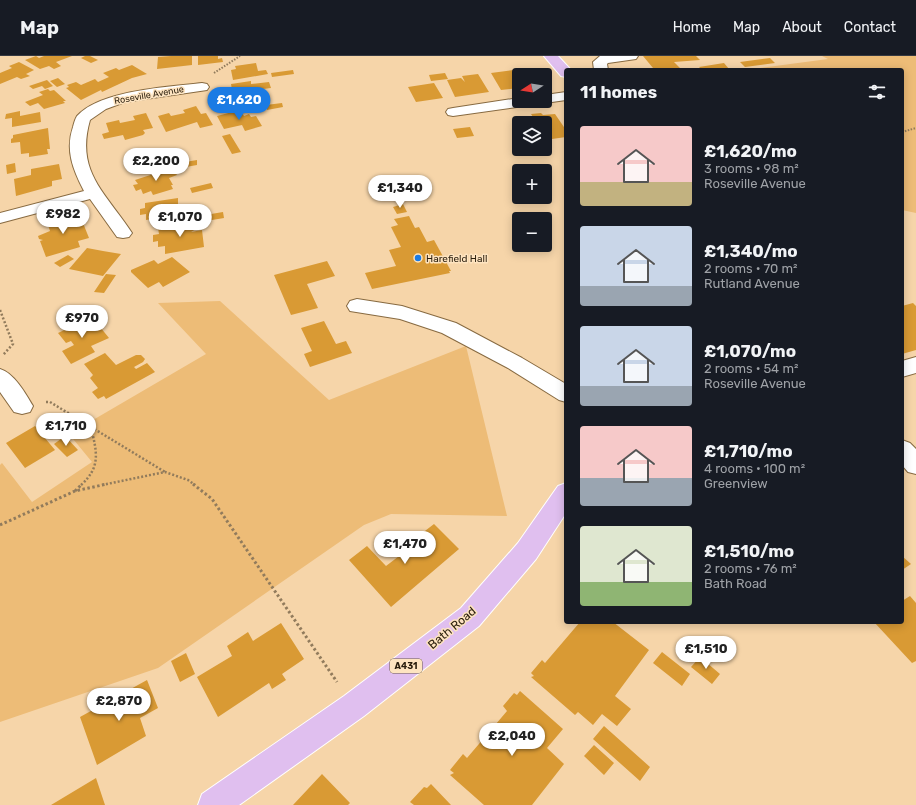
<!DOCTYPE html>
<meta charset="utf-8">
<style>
:root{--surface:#171b24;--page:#20242c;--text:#f1f3f6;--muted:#9ea1a6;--line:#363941;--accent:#1a7be4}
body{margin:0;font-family:Rubik,sans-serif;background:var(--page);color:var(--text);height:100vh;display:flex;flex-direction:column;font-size:15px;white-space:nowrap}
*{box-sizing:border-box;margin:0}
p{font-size:13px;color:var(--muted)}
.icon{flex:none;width:22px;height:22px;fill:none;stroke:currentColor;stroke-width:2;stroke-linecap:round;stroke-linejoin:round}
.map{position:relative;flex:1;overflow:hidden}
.side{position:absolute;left:564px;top:12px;width:340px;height:556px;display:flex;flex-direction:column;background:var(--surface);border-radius:4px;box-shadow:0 2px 10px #0003}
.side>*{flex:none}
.needle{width:26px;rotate:258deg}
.controls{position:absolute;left:512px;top:12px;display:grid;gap:8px}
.controls a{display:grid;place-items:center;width:40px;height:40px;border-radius:4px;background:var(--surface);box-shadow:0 2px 10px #0003;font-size:20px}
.price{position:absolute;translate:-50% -34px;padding:0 9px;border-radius:14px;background:#fff;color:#222;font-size:13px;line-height:26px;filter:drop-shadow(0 1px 2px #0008)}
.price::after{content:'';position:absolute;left:50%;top:24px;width:12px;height:9px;margin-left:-6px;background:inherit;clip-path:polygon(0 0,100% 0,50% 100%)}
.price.selected{background:var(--accent);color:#fff}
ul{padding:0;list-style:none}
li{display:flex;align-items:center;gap:12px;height:100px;padding:0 16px}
li span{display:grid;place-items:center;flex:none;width:112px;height:80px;border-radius:4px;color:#555}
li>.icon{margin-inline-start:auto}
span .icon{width:48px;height:48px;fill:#fffc;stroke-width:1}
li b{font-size:17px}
h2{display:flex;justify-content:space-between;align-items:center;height:48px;padding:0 16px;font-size:17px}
header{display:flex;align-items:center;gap:24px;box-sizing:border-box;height:56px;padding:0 20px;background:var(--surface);border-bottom:1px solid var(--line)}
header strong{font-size:19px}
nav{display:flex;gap:22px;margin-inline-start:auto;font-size:14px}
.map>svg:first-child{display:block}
.green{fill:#edbc77}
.building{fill:#d99a34}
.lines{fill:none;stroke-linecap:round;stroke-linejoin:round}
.minor-casing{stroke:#876a41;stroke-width:2}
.major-casing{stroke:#fff;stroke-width:2}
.path-far2{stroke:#917b5c;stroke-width:2;stroke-dasharray:1.5 1.5;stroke-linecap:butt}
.path-far1{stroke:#917b5c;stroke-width:2.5;stroke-dasharray:2 2;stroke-linecap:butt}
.path{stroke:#917b5c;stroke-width:3;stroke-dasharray:2.5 2.5;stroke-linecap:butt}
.minor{fill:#fff;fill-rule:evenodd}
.major{fill:#e0bfef;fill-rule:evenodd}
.poi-dot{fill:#1a7be4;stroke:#fee4c0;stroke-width:1.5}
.labels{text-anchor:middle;stroke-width:3;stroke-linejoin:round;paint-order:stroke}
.far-street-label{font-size:9px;fill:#2a1e0d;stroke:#fee4c0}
.shield{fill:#fee4c0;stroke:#6a5943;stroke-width:1}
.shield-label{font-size:9px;font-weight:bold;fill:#2a1e0d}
.poi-label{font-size:10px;fill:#2a1e0d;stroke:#fee4c0;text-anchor:start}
.near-street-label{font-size:12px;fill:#2a1e0d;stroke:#fee4c0}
</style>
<header>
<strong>Map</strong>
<nav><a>Home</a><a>Map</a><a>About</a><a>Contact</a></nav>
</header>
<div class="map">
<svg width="916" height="749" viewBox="0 0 916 749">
<rect width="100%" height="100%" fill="#f6d5a9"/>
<path class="green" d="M822,0h94v157l-14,-3v-140h-157l83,-11z
M220,245l109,99 137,-54 41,170 -116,-2 -27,11 -206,143 -158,54v-257l2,-2 30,39 60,-40 -23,-28 137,-80 -48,-51z"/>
<path class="building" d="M36,0l3,2 5,-2h28l-16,6 5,4 -7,3 -5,-3 -9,3 -15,-9z
M85,0h5l8,4 -7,3 -10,-5z
M171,0h21v9l-35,4 1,-12z
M198,0h20v3l4,-1 1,4 -25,3z
M643,0h53l4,4 -26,2 7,7 -28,1 -2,-2h2z
M770,2l5,5 -30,4 -5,-5z
M19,6l15,8 -8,4 4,2 -9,3 -4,-2 -17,7v-11l12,-5 -3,-2z
M256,7l2,8 8,-1 2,4 -35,6 -2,-10 5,-1 -1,-3z
M724,7l5,6 -27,1 -3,-3z
M132,9l15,9 -15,4 -30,14 -1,-2 -20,10 -15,-12 3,-1 -2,-2 9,-3 5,3 14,-6 3,3 11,-5 -6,-4 13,-5 3,2z
M520,13l7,6h-8v13l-18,2 -10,-17z
M293,14l1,4 -22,3 -1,-4z
M545,16l2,3 5,6 -7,1v-7h-7z
M445,17l3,6 -17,2 -2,-6z
M478,18l11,18 -34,5 -8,-17 14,-2 4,4 -3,-6z
M58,22l7,6 -8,3 -7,-6z
M47,24l6,6 -8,3 -3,-3 -9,3 -4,-3z
M251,25v3l18,-2 2,6 -8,1 3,13 -12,2 -1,-5 -13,1 -3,-10h-5l-1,-6z
M434,27l9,15 -27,4 -8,-15z
M48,33l2,2 4,-1 12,11h-3l2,2 -21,6 -6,-6 -8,3 -5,-4 18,-7 -4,-3z
M282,47l1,4 -16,3 -1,-5z
M196,50l5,8 5,-1 7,12 -13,3 -3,-6 -31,10 -8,-16 11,-3 2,3 14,-3 -2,-3z
M240,54l4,6 5,-2 2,3 5,-1 6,10 -17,5 -3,-6 -18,4 -7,-13z
M20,55v5l20,-4 1,10 -29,5v-9l-7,1 1,-5z
M146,57l7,15 -10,2 2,3 -2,2 -18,5 -2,-5 -19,4 -2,-5 7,-2 -3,-9 13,-3 1,3 15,-3 -2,-4z
M541,57l2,2 12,-1 11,16v7l-21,3v-17h-24l-3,-4 15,-2 -2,-3z
M470,71l4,9 -17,2 -4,-9z
M48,72l2,21h-3l1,5 -19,3v-4l-8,1 -1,-12 -9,1v-4l2,-1v-3z
M230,78l11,18 -9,2 -10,-18z
M519,84v8h-3l-4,-7z
M197,104v5l-17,3 -1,-5z
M15,107l1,9 -9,2 -1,-9z
M59,108l3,15 -10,2v5l-36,10 -2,-17 17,-4v-6z
M172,112l5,7 -8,3 4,7h-2l2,4 -20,6 -2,-4 -8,3 -2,-5 -5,2 -3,-6 5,-1 -3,-4z
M211,127l2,5 -21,5 -2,-5z
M178,142v8l5,-1v5l-5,1 1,9 -22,3v-5l-11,2v-6l-6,1v-6l5,-1v-5z
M403,148l4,8 -10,2 -4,-7z
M223,156l1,6 -18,3 -1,-6z
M68,157l3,8 10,-3 8,20 -11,3 2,6 -34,10 -6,-16 3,-1 -4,-1 -1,-3 12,-5 -4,-12z
M409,160l6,12 4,-1 8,15 7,-2 17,31h-2l1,2 -78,16 -7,-16 31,-7 -7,-16 12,-3 -10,-20 7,-2 -4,-6z
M194,166l5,2v3l-8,5 11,-2 2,17 -39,7v-8l-7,1v-6l-5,1v-7l6,-1 -1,-6z
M87,192l16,3 18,3 -18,22 -34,-7z
M68,199l6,4 -14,8 -6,-4z
M172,201l18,15 -27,15 -4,-5 -11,6 -17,-16v-2l23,-10 4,4z
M327,205l8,15 -28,8 11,24 -27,7 -17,-40z
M106,218l10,1 -12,18 -10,-1z
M913,247l3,3v44l-14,4v-48z
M92,261l17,21 -18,8 4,6 -24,12 -9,-13 12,-6 -3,-4 -5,2 -8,-10z
M324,265l12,23 10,-3 6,12 -42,14 -6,-13 8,-3 -11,-23z
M105,297l11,12 20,-10h5l4,4 -2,3 -9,5 2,2 11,-6 8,9 -49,27 -2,-3 -6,3 -6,-7 6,-4 -8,-10 3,-3 -9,-11z
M35,370l20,24 -30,18 -19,-25z
M65,380l13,14 -11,7 -13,-13z
M434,468l25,25 -68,58 -42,-47 18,-14 19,20 21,-16 -3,-3z
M902,500l9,8 -9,6z
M910,540l6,7v58l-4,2 -38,-41h28v-21z
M580,566h33l36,28 -34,46 16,13 -14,17 -15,-12 -9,11 -15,-13 -3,3 -44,-38 3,-1 -3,-3 11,-13 3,3z
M281,567l23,36 -22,15 4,6 -14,9 -3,-6 -51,34 -21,-40 35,-21 -5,-10 21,-14 5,9z
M662,596l28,22 -8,12 -29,-23z
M186,597l9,21 -15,8 -9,-21z
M700,601l20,17 -8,10 -21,-17z
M147,624l11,28 -18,10 6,18 -49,29 -17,-48z
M520,635l43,38 -16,19 17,16 -32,41h-48l-34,-30 4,-2 -4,-3 13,-16 4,4 40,-47 -4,-5 11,-13 3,2z
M604,670l46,41 -10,14 -47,-42z
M594,689l20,18 -10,12 -20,-19z
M322,718l28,29 -2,2h-55z
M96,722l9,27h-54z
M431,728l20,21h-37l-4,-3 14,-15 3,1z"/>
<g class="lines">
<g class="minor-casing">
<path id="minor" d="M600,0h38l-2,3 -28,4 -1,1 1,6h-14l-1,-8z
M202,27l5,1 2,3 -2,3 -82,12 -19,7 -16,11c-15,52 16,73 42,113l-3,4 -6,1 -6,-1 -27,-38 -90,24v-10l84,-22c-11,-21 -19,-41 -11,-64 1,-4 2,-8 4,-11 23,-26 92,-29 125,-33z
M566,36v8l-21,3 -6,-2h6v-6z
M519,42v3h19l-2,3 -5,1 -78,11 -5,-1 -2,-3 2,-3 5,-1z
M357,243l45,7 54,17 66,35 44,26v18l-7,-2 -51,-32 -66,-35 -42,-14 -50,-8 -3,-5 3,-5z
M916,301v16l-14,4v-16z
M0,313c14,4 26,25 33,37l-3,6 -8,2 -8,-2 -14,-20z
M902,384l8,3 6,6v25l-8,-2 -6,-7z"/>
</g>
<g class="major-casing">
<path id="major" d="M544,0h14l13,14h-5v7l-5,-1z
M566,427v30l-30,46 -57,67 -115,90 -125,89h-41l4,-11 142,-98 117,-88 57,-65 40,-57z"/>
</g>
<path class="path-far2" d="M214,17l26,-17
M902,76l14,-4"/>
<path class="path-far1" d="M0,254l13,34 -10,11
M46,346h4l115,70
M81,429c20,-18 16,-33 10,-57
M102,429l63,-13 23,8 7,5"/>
<path class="path" d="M193,428l19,15 125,183
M75,435l7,-7
M0,469l75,-34 32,-7"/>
<use href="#minor" class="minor"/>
<use href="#major" class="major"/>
</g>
<circle class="poi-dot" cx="418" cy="202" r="4"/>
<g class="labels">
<g class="far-street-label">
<text transform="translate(149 39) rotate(-10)" y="3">Roseville Avenue</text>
</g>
<rect class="shield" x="390" y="603" width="32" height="14" rx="3"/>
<g class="shield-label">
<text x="406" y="613">A431</text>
</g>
<g class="poi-label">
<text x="426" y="206">Harefield Hall</text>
</g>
<g class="near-street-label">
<text transform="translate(452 572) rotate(-40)" y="4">Bath Road</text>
</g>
</g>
</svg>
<div class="controls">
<a><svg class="needle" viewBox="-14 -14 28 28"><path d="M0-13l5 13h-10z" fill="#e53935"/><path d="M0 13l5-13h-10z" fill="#9ea1a6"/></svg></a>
<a><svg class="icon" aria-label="layers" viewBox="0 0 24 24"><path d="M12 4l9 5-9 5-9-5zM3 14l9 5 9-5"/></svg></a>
<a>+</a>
<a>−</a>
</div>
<b class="price selected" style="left:239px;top:65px">£1,620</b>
<b class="price" style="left:156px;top:126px">£2,200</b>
<b class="price" style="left:400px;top:153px">£1,340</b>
<b class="price" style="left:63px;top:179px">£982</b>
<b class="price" style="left:180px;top:182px">£1,070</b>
<b class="price" style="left:82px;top:283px">£970</b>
<b class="price" style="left:66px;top:391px">£1,710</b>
<b class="price" style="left:405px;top:509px">£1,470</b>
<b class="price" style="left:706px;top:614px">£1,510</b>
<b class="price" style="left:119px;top:666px">£2,870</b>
<b class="price" style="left:512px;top:701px">£2,040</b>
<section class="side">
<h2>11 homes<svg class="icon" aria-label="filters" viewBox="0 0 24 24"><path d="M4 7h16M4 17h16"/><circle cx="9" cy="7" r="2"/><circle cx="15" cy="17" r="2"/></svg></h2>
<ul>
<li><span style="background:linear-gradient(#f6c9c9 70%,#c2b280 0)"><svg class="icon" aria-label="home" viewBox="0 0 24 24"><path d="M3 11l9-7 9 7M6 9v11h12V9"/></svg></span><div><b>£1,620/mo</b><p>3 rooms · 98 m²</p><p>Roseville Avenue</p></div></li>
<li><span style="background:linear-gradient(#c9d6e8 75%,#9aa5b1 0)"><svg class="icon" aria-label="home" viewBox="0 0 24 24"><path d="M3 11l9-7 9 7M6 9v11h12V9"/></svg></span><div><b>£1,340/mo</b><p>2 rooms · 70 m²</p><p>Rutland Avenue</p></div></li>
<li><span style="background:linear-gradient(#c9d6e8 75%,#9aa5b1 0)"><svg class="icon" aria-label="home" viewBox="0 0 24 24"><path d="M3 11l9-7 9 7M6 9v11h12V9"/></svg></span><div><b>£1,070/mo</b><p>2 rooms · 54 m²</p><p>Roseville Avenue</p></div></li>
<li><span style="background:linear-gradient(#f6c9c9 65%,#9aa5b1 0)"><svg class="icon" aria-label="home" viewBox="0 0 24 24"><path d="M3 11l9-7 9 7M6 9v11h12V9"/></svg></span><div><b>£1,710/mo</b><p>4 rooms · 100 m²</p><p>Greenview</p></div></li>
<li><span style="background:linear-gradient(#dfe7d0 70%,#8fb573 0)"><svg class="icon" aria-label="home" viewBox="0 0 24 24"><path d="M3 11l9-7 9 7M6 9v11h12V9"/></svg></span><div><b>£1,510/mo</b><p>2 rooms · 76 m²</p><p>Bath Road</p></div></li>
</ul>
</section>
</div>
